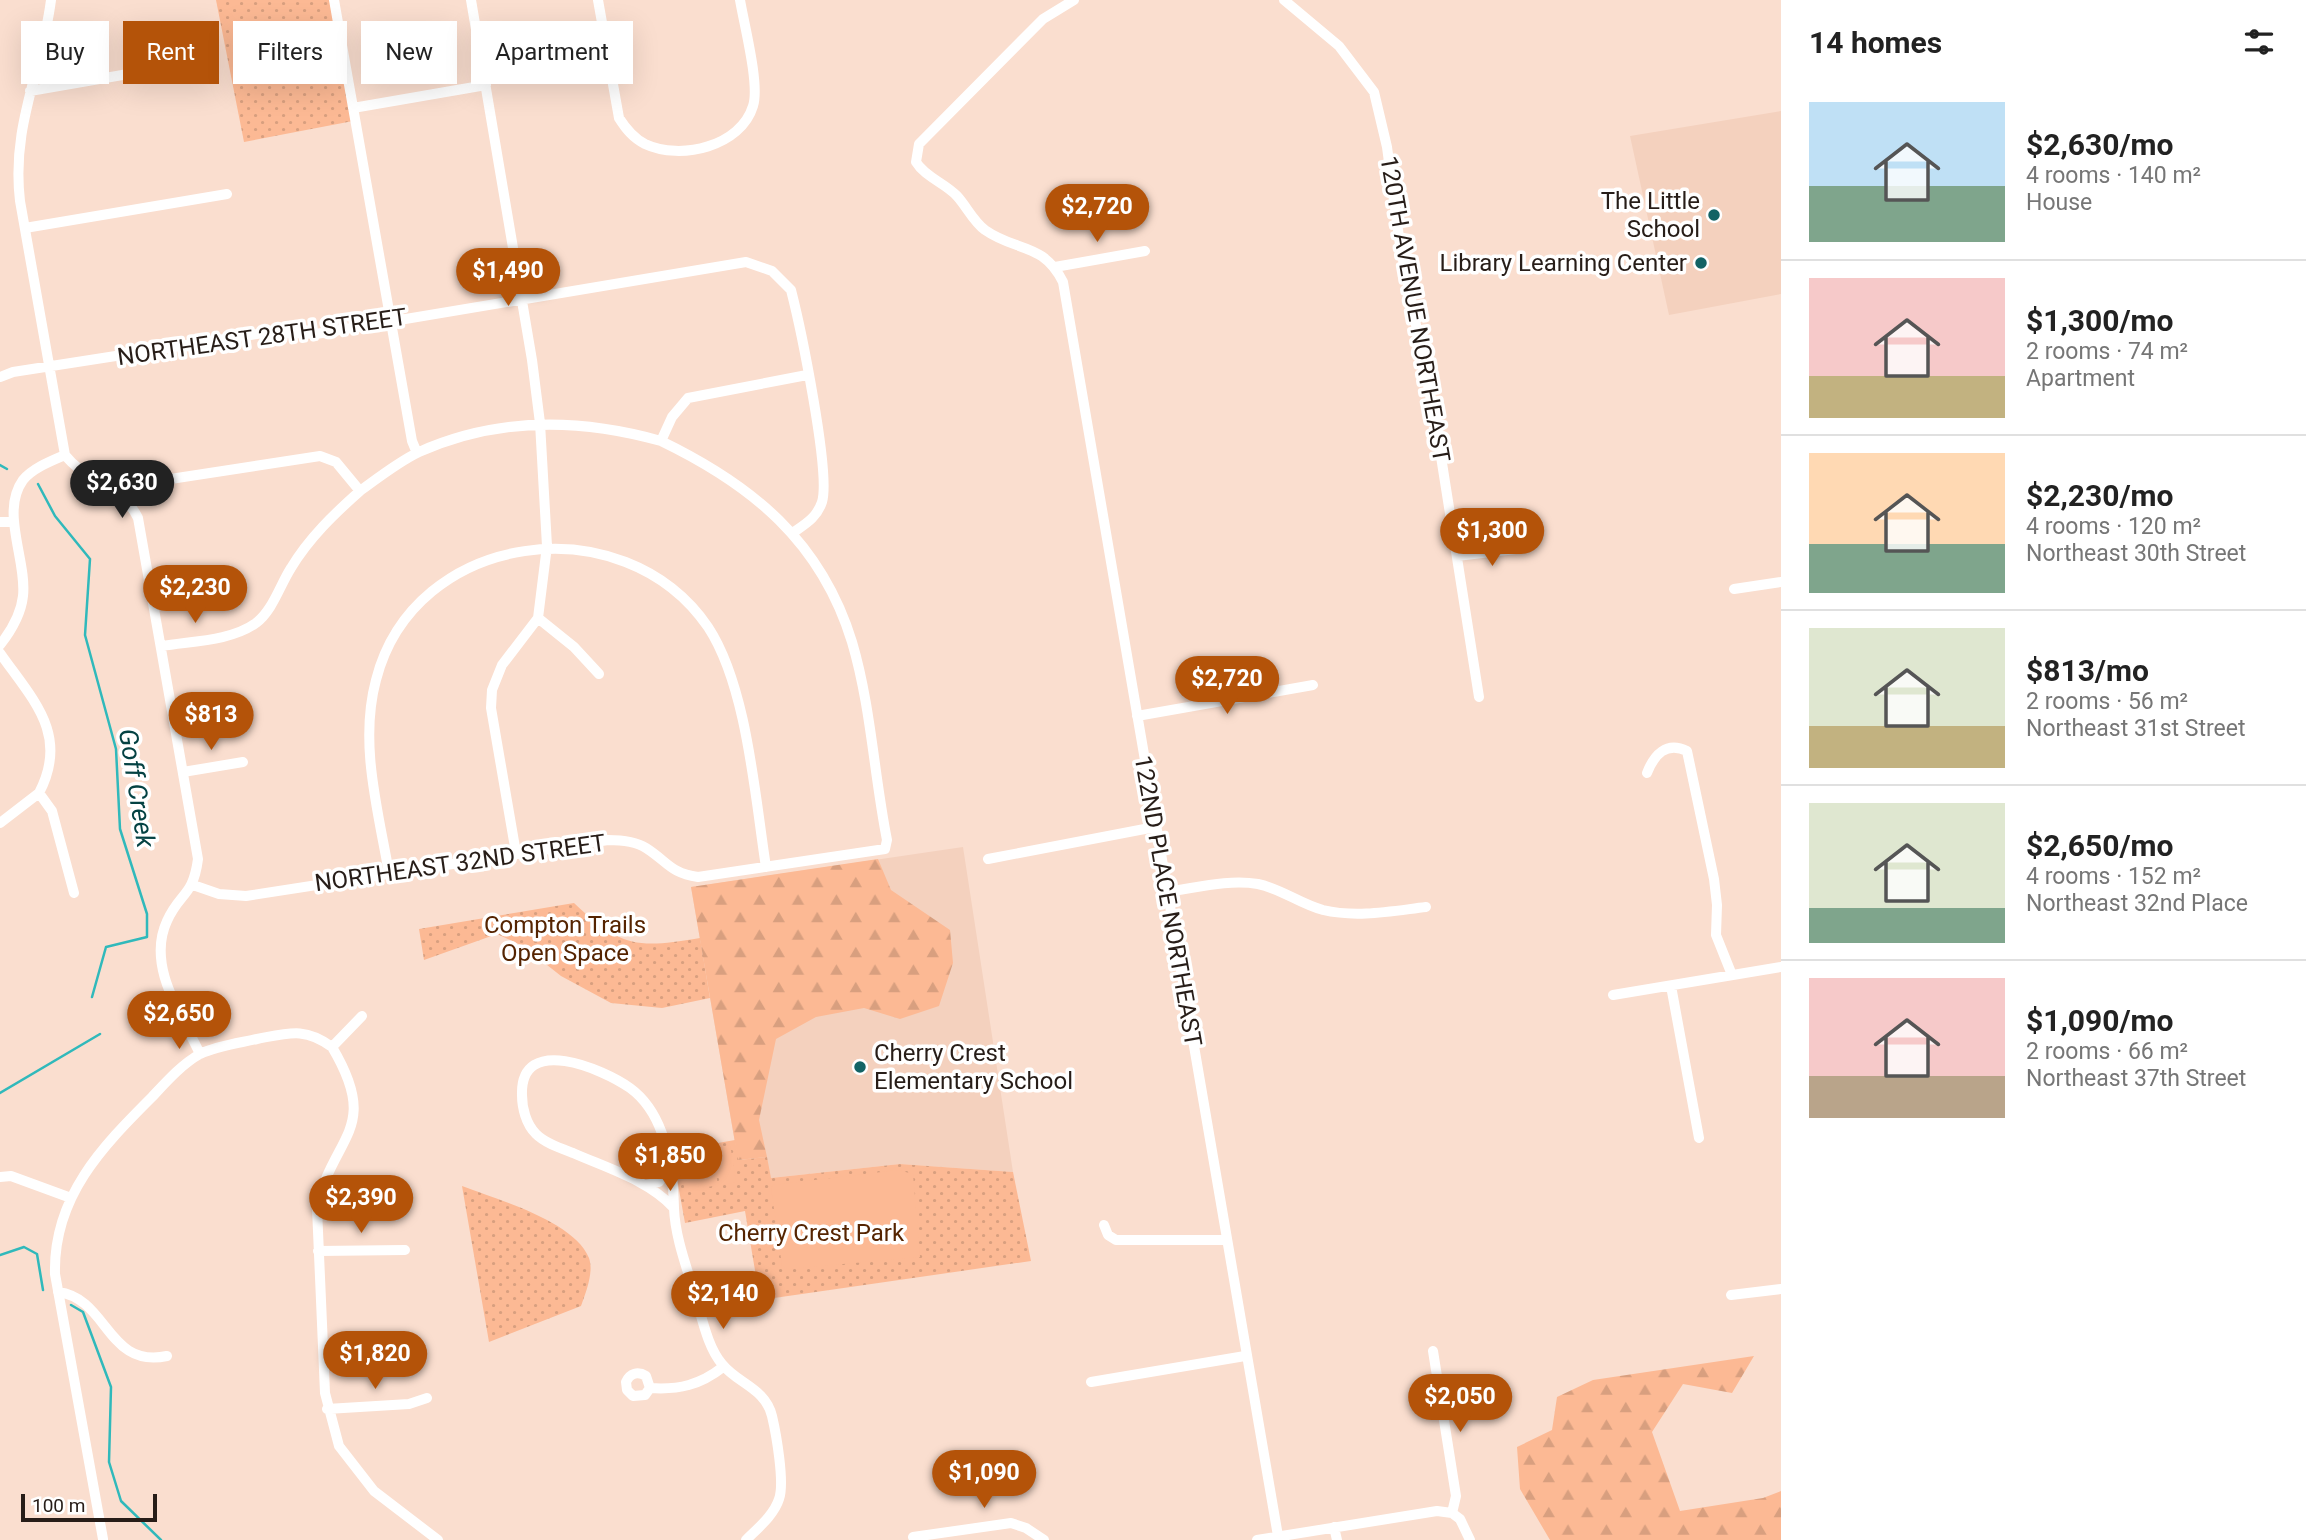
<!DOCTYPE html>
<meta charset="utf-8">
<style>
:root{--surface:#fff;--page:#f2f2f2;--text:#222;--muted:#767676;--line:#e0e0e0;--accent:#b45309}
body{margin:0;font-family:Roboto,sans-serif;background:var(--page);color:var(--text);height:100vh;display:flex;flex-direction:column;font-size:26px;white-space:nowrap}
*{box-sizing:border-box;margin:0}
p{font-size:23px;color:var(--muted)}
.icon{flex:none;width:38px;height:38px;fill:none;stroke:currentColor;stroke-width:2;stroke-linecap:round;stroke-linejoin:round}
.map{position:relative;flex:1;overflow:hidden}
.sheet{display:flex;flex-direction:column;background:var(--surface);width:525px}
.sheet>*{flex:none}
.banner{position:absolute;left:21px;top:21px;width:665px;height:63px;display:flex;gap:14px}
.scale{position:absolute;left:21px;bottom:18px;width:136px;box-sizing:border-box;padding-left:7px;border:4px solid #271d18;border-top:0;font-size:19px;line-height:24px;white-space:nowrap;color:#271d18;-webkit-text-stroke:5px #fff;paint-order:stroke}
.price{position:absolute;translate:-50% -60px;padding:0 16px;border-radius:24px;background:var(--accent);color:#fff;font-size:23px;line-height:46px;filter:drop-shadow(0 2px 4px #0008)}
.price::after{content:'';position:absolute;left:50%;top:42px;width:21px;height:16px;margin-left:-10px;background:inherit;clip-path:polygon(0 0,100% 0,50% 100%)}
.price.on{background:#222;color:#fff}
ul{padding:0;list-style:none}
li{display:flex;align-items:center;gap:21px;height:175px;padding:0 28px}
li+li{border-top:2px solid var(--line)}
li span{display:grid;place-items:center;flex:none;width:196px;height:140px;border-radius:0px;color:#555}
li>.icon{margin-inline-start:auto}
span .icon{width:84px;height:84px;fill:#fffc;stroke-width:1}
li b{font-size:30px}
h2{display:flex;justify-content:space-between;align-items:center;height:84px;padding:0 28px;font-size:30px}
.chip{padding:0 24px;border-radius:0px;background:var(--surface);box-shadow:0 7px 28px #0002;font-size:24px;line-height:63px}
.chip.on{background:var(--accent);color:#fff}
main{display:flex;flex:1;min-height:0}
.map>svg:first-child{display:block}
.built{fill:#f4d1be}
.grass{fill:url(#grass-dots)}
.forest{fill:url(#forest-firs)}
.pitch{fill:#fcb994}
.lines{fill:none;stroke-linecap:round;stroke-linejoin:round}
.stream{stroke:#30b9bb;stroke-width:2.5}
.minor{stroke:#fff;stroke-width:10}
.poi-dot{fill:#136365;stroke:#fff;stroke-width:2.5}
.labels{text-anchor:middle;stroke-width:7;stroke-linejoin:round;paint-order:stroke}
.poi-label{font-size:24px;fill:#271d18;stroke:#fff;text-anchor:end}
.street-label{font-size:24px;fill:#271d18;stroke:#fff}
.park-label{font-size:24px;fill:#552401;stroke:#fff}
.water-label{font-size:26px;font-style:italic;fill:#044243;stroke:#fff}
</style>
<main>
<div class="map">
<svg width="1781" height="1540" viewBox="0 0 1781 1540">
<defs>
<pattern id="grass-dots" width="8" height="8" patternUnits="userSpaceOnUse" patternTransform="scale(1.75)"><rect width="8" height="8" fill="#fcb994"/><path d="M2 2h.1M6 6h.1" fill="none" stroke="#d89f7f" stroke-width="1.8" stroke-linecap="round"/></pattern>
<pattern id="forest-firs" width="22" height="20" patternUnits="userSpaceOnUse" patternTransform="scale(1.75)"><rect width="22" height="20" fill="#fcb994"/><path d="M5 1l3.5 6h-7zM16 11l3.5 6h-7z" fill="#d89f7f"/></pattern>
</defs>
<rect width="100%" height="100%" fill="#fadecf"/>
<path class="built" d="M1781,111v183l-112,21 -39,-179z
M963,847l50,325 -113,-8 -129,14 -33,-18 -47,-273z"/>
<path class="grass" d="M216,0h115l22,121 -109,21z
M574,903c47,44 62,46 126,35l10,60 -48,10 -51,-5 -50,-27 -38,-30 -26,-12 -73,26 -5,-31z
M735,1140l4,20 28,-3 4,21 129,-14 113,8 18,89 -271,39 -15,-89 -60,12 -13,-72z
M462,1186c36,14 112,35 127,72 5,14 -3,34 -8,48l-92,36z"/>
<path class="forest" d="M878,859l13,31 59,40 3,33 -14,43 -39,13 -36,-11 -48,9 -40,22 -17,81 8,37 -29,3 -47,-273z
M1754,1356l-22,37 -49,-9 -31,48 28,79 83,-13 18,-7v49h-231l-30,-51 -3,-42 35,-17 5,-33 36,-17z"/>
<path class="pitch" d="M298,23l5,28 -20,4 -5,-28z
M269,31l6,32 -14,3 -7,-32z
M731,1150l5,32 -14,3 -6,-33z
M712,1153l6,32 -15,3 -6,-32z
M694,1156l5,33 -14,2 -6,-32z
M898,1170l15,4 7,83 -132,12 -6,-3 -11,-78 2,-3z"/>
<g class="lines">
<path class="stream" d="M0,465l7,4
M38,484l17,32 35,43 -5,76 31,114 4,80 27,85v23l-41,10 -14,50
M0,1093l100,-59
M0,1255l24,-8 13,7 6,36
M71,1305l12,7 28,75 -2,75 12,39 40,39"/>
<path class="minor" d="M51,0c-9,72 -40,125 -31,201l45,254c21,27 57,30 73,63l60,341c-5,38 -18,33 -31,62 -21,45 15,94 33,133
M334,0l78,441 5,12
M471,0l61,360 8,63 7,123 -9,72 -36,47 -10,25 -1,18 25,145
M598,0l21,118c7,11 14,20 26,26 36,17 96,2 108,-38 7,-21 -9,-82 -13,-106
M1074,0l-31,19 -124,125 -3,18c9,15 29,21 41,34 10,11 16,25 28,34 31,22 58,12 78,52l215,1254
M1284,0l55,46 35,46 13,55 13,98 36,180 43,272
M30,91l127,-22
M353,108l133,-23
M25,228l202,-34
M1055,267l90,-16
M0,377l13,-5 257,-40 46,2 430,-72 26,9 19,19c9,35 40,183 31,212 -5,15 -15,21 -28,30
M128,500l18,-14 18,-6 156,-24 16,6 24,29c18,-13 38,-29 59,-39 78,-35 160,-34 242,-11l11,-24 16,-19 119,-23
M0,522h11
M1457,556l67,-8
M1734,589l47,-7
M538,618l36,29 25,27
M0,645c11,-14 21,-30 23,-49 4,-36 -23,-84 0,-116 10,-12 28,-19 42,-25
M162,646c30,-5 69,-5 94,-23 17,-13 24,-38 35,-55 18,-30 43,-54 69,-77
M0,653c32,46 70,81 39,140l13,18 22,82
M1137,716l176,-31
M183,772l60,-10
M1647,773c7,-18 19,-32 40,-22l27,128 3,26 -1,30 16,40
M0,823l39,-30
M988,859l167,-32
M389,873c-11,-63 -30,-130 -13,-193 38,-149 247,-177 332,-53 39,59 47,170 58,240
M193,885l26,9 27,2 362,-56c13,0 27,1 38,8 22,14 24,25 52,29l187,-28 2,-9c-13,-65 -16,-134 -35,-198 -31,-101 -100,-157 -191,-201
M1166,892c30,-4 62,-13 92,-8 24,5 42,20 65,26 34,8 69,1 103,-3
M1671,986l28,152
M1613,995l168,-28
M332,1047c50,84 0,88 -15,161l8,185 14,53 35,45 64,49
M0,1177l11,-1 60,22
M646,1185l13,-3 9,-15
M674,1208c-26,-28 -67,-40 -101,-55 -13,-5 -28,-10 -37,-19 -10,-10 -14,-26 -14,-39 -2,-62 81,-26 108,-7 36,26 43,79 44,120 1,29 13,60 21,87 7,22 12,51 27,69 16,20 43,24 50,52 4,17 13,67 7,83 -5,16 -21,29 -33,41
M1104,1225l4,10 8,5h110
M318,1251l87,-1
M58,1292c50,6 49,77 109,64
M1731,1295l50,-6
M1433,1351l23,145 -4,17
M1091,1382l154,-26
M650,1388l-5,7 -12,1 -6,-6 -1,-8c4,-9 12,-11 20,-6l4,12c29,2 50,-3 73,-21
M327,1409l82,-5 18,-6
M1452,1513l8,6 10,21
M1334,1527l3,13
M913,1537l98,-14 15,5 18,12
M103,1539l-48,-265c-2,-77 47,-127 97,-177 14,-15 30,-33 48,-43 16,-8 39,-11 57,-15 32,-6 48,-12 75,8l30,-31
M1257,1540l180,-29 15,2"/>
</g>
<g class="poi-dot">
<circle cx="1714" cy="215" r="7"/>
<circle cx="1701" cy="263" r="7"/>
<circle cx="860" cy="1067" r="7"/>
</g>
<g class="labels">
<g class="poi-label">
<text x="1700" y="209">The Little<tspan x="1700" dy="28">School</tspan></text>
<text x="1687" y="271">Library Learning Center</text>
<text x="874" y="1061" text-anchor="start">Cherry Crest<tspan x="874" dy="28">Elementary School</tspan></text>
</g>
<g class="street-label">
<text transform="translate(1415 309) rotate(80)" y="8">120TH AVENUE NORTHEAST</text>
<text transform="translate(262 337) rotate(-8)" y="8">NORTHEAST 28TH STREET</text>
<text transform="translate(460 863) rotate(-8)" y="8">NORTHEAST 32ND STREET</text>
<text transform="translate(1168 901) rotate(80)" y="8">122ND PLACE NORTHEAST</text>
</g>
<g class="park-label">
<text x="565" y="933">Compton Trails<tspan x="565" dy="28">Open Space</tspan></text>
<text x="811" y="1241">Cherry Crest Park</text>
</g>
<g class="water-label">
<text transform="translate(137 788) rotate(81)" y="9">Goff Creek</text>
</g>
</g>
</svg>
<div class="scale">100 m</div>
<b class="price" style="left:1097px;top:244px">$2,720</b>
<b class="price" style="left:508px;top:308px">$1,490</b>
<b class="price on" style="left:122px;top:520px">$2,630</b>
<b class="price" style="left:1492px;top:568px">$1,300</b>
<b class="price" style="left:195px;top:625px">$2,230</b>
<b class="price" style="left:1227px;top:716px">$2,720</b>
<b class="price" style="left:211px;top:752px">$813</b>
<b class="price" style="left:179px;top:1051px">$2,650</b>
<b class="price" style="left:670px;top:1193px">$1,850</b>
<b class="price" style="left:361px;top:1235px">$2,390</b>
<b class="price" style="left:723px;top:1331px">$2,140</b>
<b class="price" style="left:375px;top:1391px">$1,820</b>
<b class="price" style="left:1460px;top:1434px">$2,050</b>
<b class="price" style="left:984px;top:1510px">$1,090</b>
<div class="banner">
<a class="chip">Buy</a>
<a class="chip on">Rent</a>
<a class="chip">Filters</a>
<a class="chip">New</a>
<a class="chip">Apartment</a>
</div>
</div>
<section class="sheet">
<h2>14 homes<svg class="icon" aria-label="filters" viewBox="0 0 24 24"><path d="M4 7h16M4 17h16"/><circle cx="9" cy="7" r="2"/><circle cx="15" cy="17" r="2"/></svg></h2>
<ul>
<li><span style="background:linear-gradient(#bfe0f5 60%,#7fa58c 0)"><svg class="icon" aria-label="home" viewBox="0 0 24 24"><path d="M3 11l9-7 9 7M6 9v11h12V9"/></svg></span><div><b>$2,630/mo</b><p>4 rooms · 140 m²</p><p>House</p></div></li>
<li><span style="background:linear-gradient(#f6c9c9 70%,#c2b280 0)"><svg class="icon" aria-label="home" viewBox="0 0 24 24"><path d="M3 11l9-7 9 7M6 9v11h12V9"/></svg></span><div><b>$1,300/mo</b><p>2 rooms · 74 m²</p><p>Apartment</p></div></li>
<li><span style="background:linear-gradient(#ffd9b3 65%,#7fa58c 0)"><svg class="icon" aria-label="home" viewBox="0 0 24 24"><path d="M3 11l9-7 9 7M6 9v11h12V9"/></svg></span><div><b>$2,230/mo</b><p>4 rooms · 120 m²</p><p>Northeast 30th Street</p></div></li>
<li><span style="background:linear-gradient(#dfe7d0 70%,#c2b280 0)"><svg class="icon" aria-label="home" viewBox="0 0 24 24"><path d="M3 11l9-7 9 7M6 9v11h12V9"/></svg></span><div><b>$813/mo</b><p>2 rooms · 56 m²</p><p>Northeast 31st Street</p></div></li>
<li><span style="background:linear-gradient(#dfe7d0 75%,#7fa58c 0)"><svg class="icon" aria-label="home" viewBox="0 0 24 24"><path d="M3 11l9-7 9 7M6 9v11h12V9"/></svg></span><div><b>$2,650/mo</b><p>4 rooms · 152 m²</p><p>Northeast 32nd Place</p></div></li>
<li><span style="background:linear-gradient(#f6c9c9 70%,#b9a48a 0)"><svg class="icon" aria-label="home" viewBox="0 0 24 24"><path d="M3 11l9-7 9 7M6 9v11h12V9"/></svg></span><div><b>$1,090/mo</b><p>2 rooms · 66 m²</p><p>Northeast 37th Street</p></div></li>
</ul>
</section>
</main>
